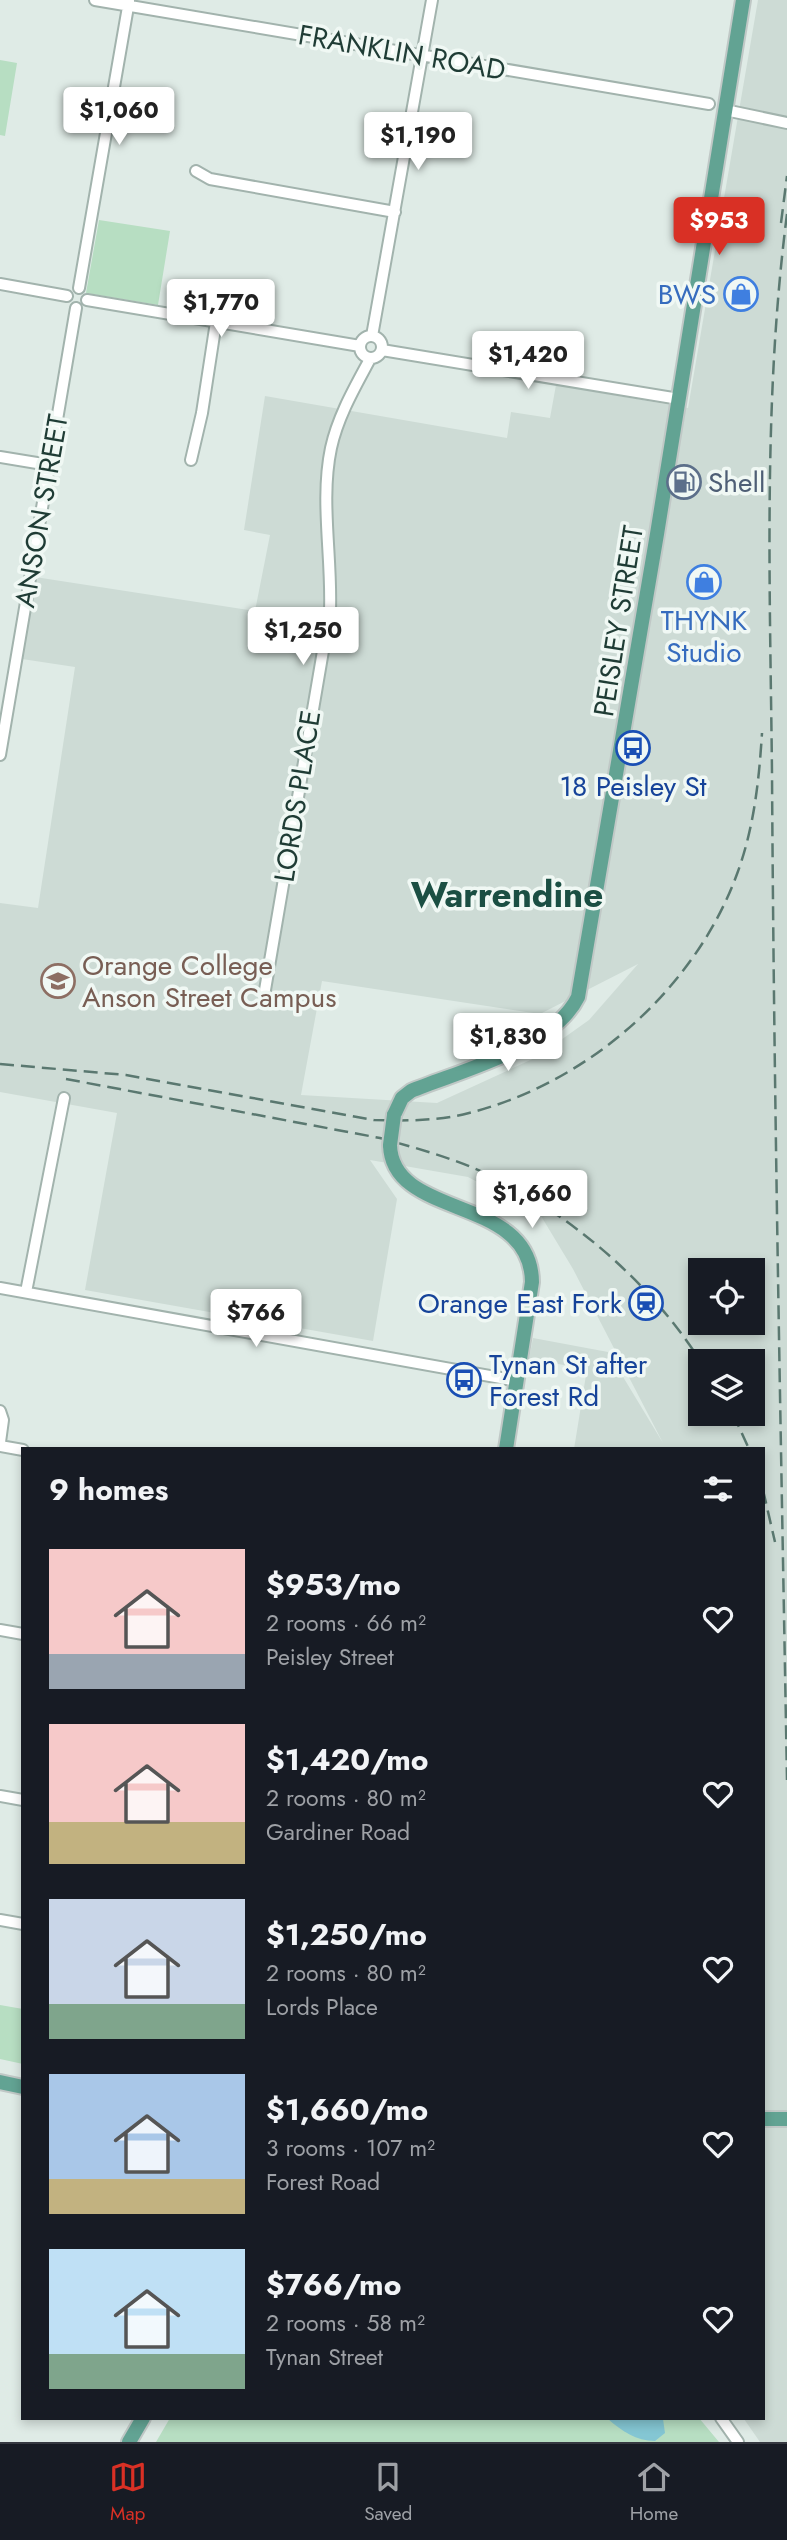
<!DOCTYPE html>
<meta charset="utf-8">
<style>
:root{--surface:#171b24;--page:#242831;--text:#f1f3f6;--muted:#9ea1a6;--line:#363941;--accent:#d93025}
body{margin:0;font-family:Jost,sans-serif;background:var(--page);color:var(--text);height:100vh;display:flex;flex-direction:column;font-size:26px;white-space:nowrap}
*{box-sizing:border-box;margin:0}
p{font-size:23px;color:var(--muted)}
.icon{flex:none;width:38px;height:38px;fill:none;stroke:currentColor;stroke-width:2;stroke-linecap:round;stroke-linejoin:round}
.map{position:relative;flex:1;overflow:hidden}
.panel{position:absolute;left:21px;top:1447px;width:744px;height:973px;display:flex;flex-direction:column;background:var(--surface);border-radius:0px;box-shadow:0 4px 10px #0003}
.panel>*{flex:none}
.fabs{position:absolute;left:688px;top:1258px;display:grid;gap:14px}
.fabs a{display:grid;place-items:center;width:77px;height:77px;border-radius:0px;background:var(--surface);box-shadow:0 4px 10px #0003;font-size:35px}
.price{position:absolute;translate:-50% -60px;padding:0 16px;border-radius:7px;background:#fff;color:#222;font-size:23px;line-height:46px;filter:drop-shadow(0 2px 4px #0008)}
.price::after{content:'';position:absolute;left:50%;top:42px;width:21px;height:16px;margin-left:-10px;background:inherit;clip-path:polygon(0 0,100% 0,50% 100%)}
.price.current{background:var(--accent);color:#fff}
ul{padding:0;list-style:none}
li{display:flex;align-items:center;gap:21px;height:175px;padding:0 28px}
li span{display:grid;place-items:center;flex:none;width:196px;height:140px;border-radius:0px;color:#555}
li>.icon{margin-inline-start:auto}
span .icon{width:84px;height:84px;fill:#fffc;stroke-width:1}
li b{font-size:30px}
h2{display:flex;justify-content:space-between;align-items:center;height:84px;padding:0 28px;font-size:30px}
.menu{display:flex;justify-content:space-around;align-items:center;height:98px;border-top:2px solid var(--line);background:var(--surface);font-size:19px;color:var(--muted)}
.menu a{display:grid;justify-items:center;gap:4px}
.menu .current{color:var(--accent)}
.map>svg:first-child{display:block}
.built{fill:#cddbd5;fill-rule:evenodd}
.green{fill:#b7dec2}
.water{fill:#84c6d3}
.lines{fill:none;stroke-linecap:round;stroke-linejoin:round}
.minor-casing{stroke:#a2b3ad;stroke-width:14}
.major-casing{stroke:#c0c8c6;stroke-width:18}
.minor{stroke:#fff;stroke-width:10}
.major{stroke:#62a393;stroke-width:14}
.rail{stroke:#5a7870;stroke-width:2.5;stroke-dasharray:14 7;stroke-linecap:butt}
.major-bridge-casing{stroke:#c0c8c6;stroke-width:18;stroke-linecap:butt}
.major-bridge{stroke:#62a393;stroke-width:14}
.labels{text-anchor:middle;stroke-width:7;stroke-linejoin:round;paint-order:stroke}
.street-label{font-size:28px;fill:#1f3c35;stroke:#f0f8f4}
.shop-label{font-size:28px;fill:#366cbe;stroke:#f0f8f4;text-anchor:end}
.service-label{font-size:28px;fill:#4e5e75;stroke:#f0f8f4;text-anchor:start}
.transit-label{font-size:28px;fill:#164399;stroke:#f0f8f4}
.education-label{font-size:28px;fill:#785e54;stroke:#f0f8f4;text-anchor:start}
.district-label{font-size:35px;font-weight:bold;fill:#1b4f43;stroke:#f0f8f4}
</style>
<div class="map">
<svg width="787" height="2442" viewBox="0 0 787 2442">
<rect width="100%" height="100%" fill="#dfebe6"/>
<path class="built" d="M758,0h29v2442h-27l-16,-23 19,-1v-969h-189l13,-80 -58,-10 4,-21 75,14 55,91 -90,-174 -32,-53 -73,-39 -98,-17 27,39 -24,142 -288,-51 32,-177 -117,-21v-189l38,5 37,-241 -53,-8 13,-82 220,34 15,-76 -26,-5 21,-134 242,42 4,-26 39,6 6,-33 132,23zM638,964l-49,56 -52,37 -100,46 -136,-8 21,-114 218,33zM700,1270h52v53h-52zM700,1362h52v52h-52z"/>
<path class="green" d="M0,60l17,3 -12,73 -5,-1z
M99,220l71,11 -12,74 -72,-12z
M0,2005l23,4v55l-23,-5z
M170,2418h529l20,24h-563z"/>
<path class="water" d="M608,2419h55l2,14 -10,8c-19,0 -33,-10 -47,-22z"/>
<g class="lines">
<g class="minor-casing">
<path id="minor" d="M95,0l614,104
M725,110l62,13
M196,171l14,8 185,33
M0,284l67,12
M79,288l50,-287
M87,300l273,46
M360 347a11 11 0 1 1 22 0a11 11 0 1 1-22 0Z
M372,336l60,-336
M382,350l297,49
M0,457l49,8
M191,460l11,-47 14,-91
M0,755l76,-447
M265,990l65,-380c2,-54 -10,-110 1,-162 7,-32 24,-61 39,-89
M0,1288l518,93
M26,1292l38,-194
M0,1411l3,9 -3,22
M0,1446l23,4
M0,1630l23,4
M0,1796l23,4
M0,1920l23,4
M721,2418l17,24"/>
</g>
<g class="major-casing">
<path id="major" d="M394,1115l8,-17 9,-7c48,-20 142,-43 167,-94l79,-463 86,-534
M390,1145c2,75 141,49 142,137l-26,167
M0,2082l23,5
M763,2119h24
M129,2442l14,-24"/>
</g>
<use href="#minor" class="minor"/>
<use href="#major" class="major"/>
<path class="rail" d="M787,214c-24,186 -17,372 -15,559 2,335 9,671 15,1007
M781,223l6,-47
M0,1064l126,11 248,45c32,1 64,1 95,-7 119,-30 226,-124 268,-239 17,-46 22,-93 25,-141
M66,1079l314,59c36,10 73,20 107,36 85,41 163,108 214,188
M733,1414l16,35
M763,1490l12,52"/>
<g class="major-bridge-casing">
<path id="major-bridge" d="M390,1145l4,-30"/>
</g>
<use href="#major-bridge" class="major-bridge"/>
</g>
<defs>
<g id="shop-ring" transform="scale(1.75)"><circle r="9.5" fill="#f0f8f4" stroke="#3f7fe0" stroke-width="1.5"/><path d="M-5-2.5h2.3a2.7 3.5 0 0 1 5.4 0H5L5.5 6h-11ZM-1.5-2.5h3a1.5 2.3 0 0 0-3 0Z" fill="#3f7fe0"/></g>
<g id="fuel-ring" transform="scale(1.75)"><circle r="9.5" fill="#f0f8f4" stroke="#5c6f8a" stroke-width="1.5"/><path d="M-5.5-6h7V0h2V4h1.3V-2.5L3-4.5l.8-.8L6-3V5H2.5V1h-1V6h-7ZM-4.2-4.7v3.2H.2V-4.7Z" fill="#5c6f8a"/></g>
<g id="bus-ring" transform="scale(1.75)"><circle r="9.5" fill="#f0f8f4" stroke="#1a4fb4" stroke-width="1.5"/><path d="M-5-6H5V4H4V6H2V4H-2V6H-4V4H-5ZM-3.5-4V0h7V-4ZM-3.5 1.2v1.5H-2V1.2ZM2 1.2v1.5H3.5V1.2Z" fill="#1a4fb4"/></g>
<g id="university-ring" transform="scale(1.75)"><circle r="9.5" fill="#f0f8f4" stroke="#8d6e63" stroke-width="1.5"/><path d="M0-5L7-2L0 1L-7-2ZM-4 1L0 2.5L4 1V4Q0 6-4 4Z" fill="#8d6e63"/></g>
<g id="station-ring" transform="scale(1.75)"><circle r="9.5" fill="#f0f8f4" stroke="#1a4fb4" stroke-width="1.5"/><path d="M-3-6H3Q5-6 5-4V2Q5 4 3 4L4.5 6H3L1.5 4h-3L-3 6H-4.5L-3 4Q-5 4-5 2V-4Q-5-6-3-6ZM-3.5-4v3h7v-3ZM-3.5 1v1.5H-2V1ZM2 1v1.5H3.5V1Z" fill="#1a4fb4"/></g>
</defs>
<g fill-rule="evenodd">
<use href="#shop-ring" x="741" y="294"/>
<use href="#fuel-ring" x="684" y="482"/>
<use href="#shop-ring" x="704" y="582"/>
<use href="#bus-ring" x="633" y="748"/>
<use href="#university-ring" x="58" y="981"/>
<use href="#station-ring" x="646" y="1303"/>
<use href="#bus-ring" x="464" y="1380"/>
</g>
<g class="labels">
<g class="street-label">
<text transform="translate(402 52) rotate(10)" y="10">FRANKLIN ROAD</text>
<text transform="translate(41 511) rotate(-80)" y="10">ANSON STREET</text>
<text transform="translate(618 621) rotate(-81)" y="10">PEISLEY STREET</text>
<text transform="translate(297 796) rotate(-81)" y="10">LORDS PLACE</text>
</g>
<g class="shop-label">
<text x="716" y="304">BWS</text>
<text x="704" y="630" text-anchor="middle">THYNK<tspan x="704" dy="32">Studio</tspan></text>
</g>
<g class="service-label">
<text x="708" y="492">Shell</text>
</g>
<g class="transit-label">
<text x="633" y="796">18 Peisley St</text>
<text x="622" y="1313" text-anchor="end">Orange East Fork</text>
<text x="489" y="1374" text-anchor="start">Tynan St after<tspan x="489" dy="32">Forest Rd</tspan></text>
</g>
<g class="education-label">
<text x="82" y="975">Orange College<tspan x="82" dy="32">Anson Street Campus</tspan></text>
</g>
<g class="district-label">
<text x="507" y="907">Warrendine</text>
</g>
</g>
</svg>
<div class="fabs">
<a><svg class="icon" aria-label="locate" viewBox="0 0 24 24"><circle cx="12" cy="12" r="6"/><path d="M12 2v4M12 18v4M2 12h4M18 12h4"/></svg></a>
<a><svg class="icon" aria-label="layers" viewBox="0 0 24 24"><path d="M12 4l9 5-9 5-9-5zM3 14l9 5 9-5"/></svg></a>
</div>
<b class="price" style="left:119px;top:147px">$1,060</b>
<b class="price" style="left:418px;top:172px">$1,190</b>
<b class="price current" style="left:719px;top:257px">$953</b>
<b class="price" style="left:221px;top:339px">$1,770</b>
<b class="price" style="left:528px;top:391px">$1,420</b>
<b class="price" style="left:303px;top:667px">$1,250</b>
<b class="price" style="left:508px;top:1073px">$1,830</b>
<b class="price" style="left:532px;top:1230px">$1,660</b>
<b class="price" style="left:256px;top:1349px">$766</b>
<section class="panel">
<h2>9 homes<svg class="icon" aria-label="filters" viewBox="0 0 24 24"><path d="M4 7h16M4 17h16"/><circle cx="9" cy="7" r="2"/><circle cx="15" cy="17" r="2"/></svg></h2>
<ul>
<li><span style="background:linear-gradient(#f6c9c9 75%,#9aa5b1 0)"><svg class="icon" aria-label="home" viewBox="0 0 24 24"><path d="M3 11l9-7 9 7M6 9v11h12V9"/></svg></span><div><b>$953/mo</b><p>2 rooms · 66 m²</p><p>Peisley Street</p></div><svg class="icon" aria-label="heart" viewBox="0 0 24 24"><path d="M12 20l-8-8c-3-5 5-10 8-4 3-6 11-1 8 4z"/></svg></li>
<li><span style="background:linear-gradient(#f6c9c9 70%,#c2b280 0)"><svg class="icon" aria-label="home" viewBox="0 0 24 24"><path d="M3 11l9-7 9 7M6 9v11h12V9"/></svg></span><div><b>$1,420/mo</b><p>2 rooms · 80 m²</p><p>Gardiner Road</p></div><svg class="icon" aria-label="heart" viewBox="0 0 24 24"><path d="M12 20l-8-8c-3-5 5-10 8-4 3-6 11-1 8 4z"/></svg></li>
<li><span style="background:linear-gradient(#c9d6e8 75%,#7fa58c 0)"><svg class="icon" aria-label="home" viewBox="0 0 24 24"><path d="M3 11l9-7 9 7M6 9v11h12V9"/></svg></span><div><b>$1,250/mo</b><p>2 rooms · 80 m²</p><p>Lords Place</p></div><svg class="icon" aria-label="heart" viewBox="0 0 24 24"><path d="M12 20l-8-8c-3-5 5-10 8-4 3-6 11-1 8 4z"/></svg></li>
<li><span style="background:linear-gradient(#a9c7e8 75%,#c2b280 0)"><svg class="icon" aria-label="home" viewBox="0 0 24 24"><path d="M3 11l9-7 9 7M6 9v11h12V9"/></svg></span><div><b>$1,660/mo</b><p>3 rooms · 107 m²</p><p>Forest Road</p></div><svg class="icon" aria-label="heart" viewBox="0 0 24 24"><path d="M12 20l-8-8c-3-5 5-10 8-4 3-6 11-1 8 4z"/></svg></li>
<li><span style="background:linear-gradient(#bfe0f5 75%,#7fa58c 0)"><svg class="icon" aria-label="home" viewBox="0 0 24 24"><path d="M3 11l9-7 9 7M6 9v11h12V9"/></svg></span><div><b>$766/mo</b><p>2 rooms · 58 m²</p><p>Tynan Street</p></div><svg class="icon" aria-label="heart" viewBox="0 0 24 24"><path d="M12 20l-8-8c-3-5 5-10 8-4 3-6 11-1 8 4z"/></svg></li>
</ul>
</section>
</div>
<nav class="menu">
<a class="current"><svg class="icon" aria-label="map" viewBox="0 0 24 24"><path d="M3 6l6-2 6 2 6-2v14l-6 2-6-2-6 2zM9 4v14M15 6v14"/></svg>Map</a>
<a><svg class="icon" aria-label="saved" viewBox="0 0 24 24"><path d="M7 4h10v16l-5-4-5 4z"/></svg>Saved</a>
<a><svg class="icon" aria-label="home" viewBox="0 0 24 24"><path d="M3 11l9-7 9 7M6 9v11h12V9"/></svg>Home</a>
</nav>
